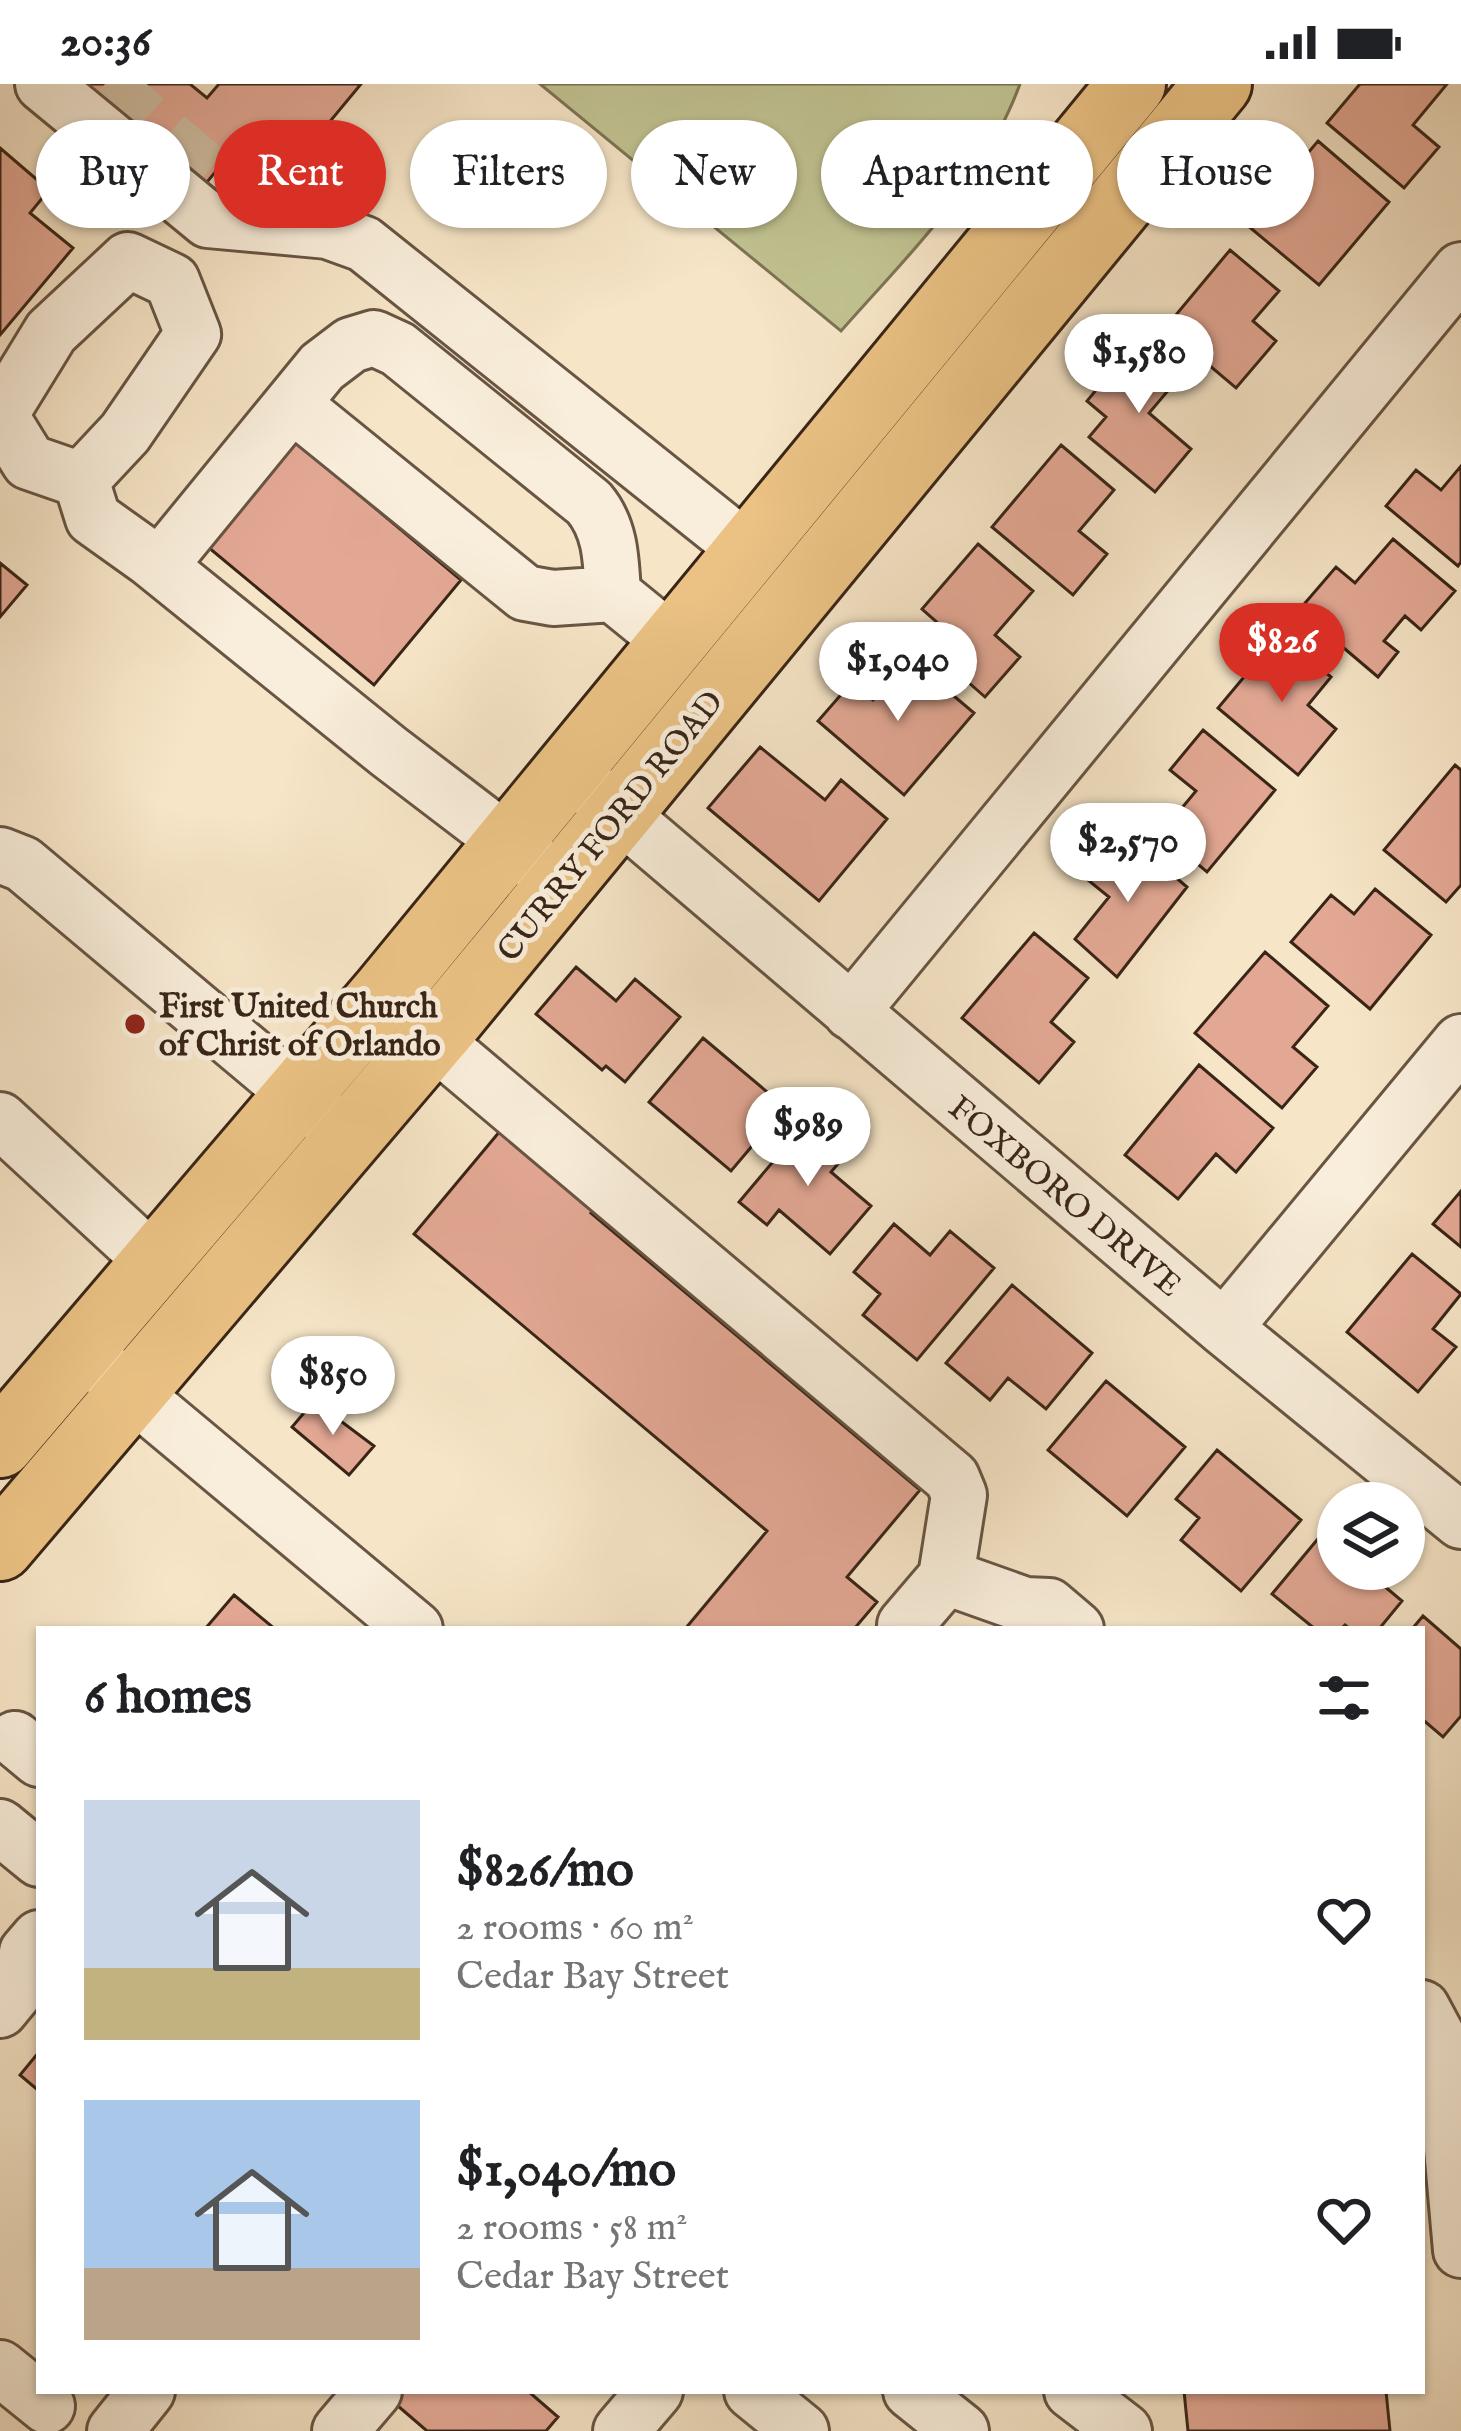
<!DOCTYPE html>
<meta charset="utf-8">
<style>
:root{--surface:#fff;--page:#f2f2f2;--text:#202124;--muted:#757577;--accent:#d93025}
body{margin:0;font-family:"IM FELL English",serif;background:var(--page);color:var(--text);height:100vh;display:flex;flex-direction:column;font-size:45px;white-space:nowrap}
*{box-sizing:border-box;margin:0}
p{font-size:39px;color:var(--muted)}
.icon{flex:none;width:66px;height:66px;fill:none;stroke:currentColor;stroke-width:2;stroke-linecap:round;stroke-linejoin:round}
.map{position:relative;flex:1;overflow:hidden}
.side{position:absolute;left:36px;top:1542px;width:1389px;height:768px;display:flex;flex-direction:column;background:var(--surface);border-radius:0px;box-shadow:0 3px 9px #0004}
.side>*{flex:none}
.hud{position:absolute;left:36px;top:36px;width:1389px;height:108px;display:flex;gap:24px}
.fabs{position:absolute;left:1317px;top:1398px;display:grid;gap:24px}
.fabs a{display:grid;place-items:center;width:108px;height:108px;border-radius:50%;background:var(--surface);box-shadow:0 3px 9px #0004;font-size:60px}
.price{position:absolute;translate:-50% -102px;padding:0 27px;border-radius:42px;background:#fff;color:#222;font-size:39px;line-height:78px;filter:drop-shadow(0 3px 6px #0008)}
.price::after{content:'';position:absolute;left:50%;top:72px;width:36px;height:27px;margin-left:-18px;background:inherit;clip-path:polygon(0 0,100% 0,50% 100%)}
.price.on{background:var(--accent);color:#fff}
ul{padding:0;list-style:none}
li{display:flex;align-items:center;gap:36px;height:300px;padding:0 48px}
li span{display:grid;place-items:center;flex:none;width:336px;height:240px;border-radius:0px;color:#555}
li>.icon{margin-inline-start:auto}
span .icon{width:144px;height:144px;fill:#fffc;stroke-width:1}
li b{font-size:51px}
h2{display:flex;justify-content:space-between;align-items:center;height:144px;padding:0 48px;font-size:51px}
.tag{padding:0 42px;border-radius:54px;background:var(--surface);box-shadow:0 3px 9px #0004;font-size:42px;line-height:108px}
.tag.on{background:var(--accent);color:#fff}
.status{display:flex;justify-content:space-between;align-items:center;height:84px;padding:0 60px;background:var(--surface);direction:ltr}
.status svg{height:33px;fill:currentColor}
.map>svg:first-child{display:block}
.green{fill:#c1c392;stroke:#7d7454;stroke-width:3}
.building{fill:#e3a894;stroke:#392517;stroke-width:3}
.lines{fill:none;stroke-linecap:round;stroke-linejoin:round}
.minor-tunnel{stroke:#d0bfa4;stroke-width:54;stroke-dasharray:54 27;stroke-linecap:butt}
.minor-casing{stroke:#685543;stroke-width:60}
.major-casing{stroke:#392517;stroke-width:72}
.minor{stroke:#f9eedb;stroke-width:54}
.major{stroke:#ebc284;stroke-width:66}
.poi-dot{fill:#8f2418;stroke:#f9eedb;stroke-width:4.5}
.labels{text-anchor:middle;stroke-width:10;stroke-linejoin:round;paint-order:stroke}
.street-label{font-size:33px;fill:#392517;stroke:#f9eedb}
.poi-label{font-size:33px;font-weight:bold;fill:#392517;stroke:#f9eedb;text-anchor:start}
</style>
<div class="status"><b>20:36</b><svg viewBox="0 0 49 12"><path d="M0 12V9h3v3zM5 12V6h3v6zM10 12V3h3v9zM15 12V0h3v12zM26 1h20v11H26zM47 4h2v5h-2z"/></svg></div>
<div class="map">
<svg width="1461" height="2347" viewBox="0 0 1461 2347">
<rect width="100%" height="100%" fill="#f6e5c7"/>
<filter id="stains"><feTurbulence type="fractalNoise" baseFrequency=".00167" numOctaves="4"/><feColorMatrix values="0 0 0 0 .2 0 0 0 0 .09 0 0 0 0 .02 0 0 0 .5 -.17"/></filter>
<radialGradient id="worn" r=".72"><stop offset=".6" stop-color="#630" stop-opacity="0"/><stop offset="1" stop-color="#630" stop-opacity=".3"/></radialGradient>
<path class="green" d="M540,0h480c-36,98 -111,170 -179,247z"/>
<path class="building" d="M76,0h114l17,14 12,-14h142l-77,93 -15,-12 -13,17 -29,-24 -25,30z
M1360,0h87l-34,41 26,22 -35,41 -77,-65z
M1318,57l71,61 -70,83 -72,-60z
M0,64l49,42 -19,23 43,35 -73,87z
M1230,166l49,41 -26,30 23,20 -40,47 -71,-60z
M1140,253l43,36 -34,40 42,36 -36,43 -66,-55 17,-20 -19,-16z
M296,358l165,138 -87,105 -166,-138z
M1061,361l53,45 -35,41 28,23 -34,41 -81,-68z
M1461,382v96l-3,4 -72,-60 30,-36 25,20z
M1393,455l62,52 -34,39 -16,-14 -21,25 14,11 -20,25 -79,-67 37,-43 19,16z
M978,460l55,47 -38,44 25,22 -35,40 -44,-39 16,-18 -35,-31z
M0,479l27,22 -27,32z
M1280,550l51,43 -23,28 28,24 -38,46 -80,-67z
M909,574l65,55 -70,82 -86,-74 34,-39 21,18z
M1203,646l72,60 -68,82 -46,-39 35,-42 -26,-21z
M760,663l65,53 16,-20 46,39 -68,82 -111,-93z
M1455,681l6,5v115l-15,17 -62,-52z
M1126,751l61,52 -70,90 -42,-38 34,-42 -21,-17z
M1375,805l56,46 -61,74 -79,-67 40,-47 23,19z
M1034,849l54,45 -37,44 23,20 -35,41 -77,-65z
M1265,868l63,54 -35,41 24,20 -35,41 -87,-75z
M576,883l40,34 19,-22 45,38 -55,65 -19,-16 -4,4 -66,-56z
M703,954l82,69 -54,64 -82,-69z
M1199,981l74,63 -37,44 -20,-18 -38,45 -53,-44z
M511,1034l94,79 -14,16 329,277 -73,87 30,25 -23,27h-169l82,-98 -353,-297z
M809,1035l39,33 -17,20 40,34 -41,48 -51,-44 -12,15 -28,-23z
M1461,1107v56l-28,-23z
M894,1140l36,31 20,-24 44,37 -77,92 -54,-45 17,-21 -26,-22z
M1412,1170l49,40 -28,35 23,18 -38,45 -71,-60z
M1012,1201l80,68 -46,56 -38,-31 -18,22 -44,-37z
M1106,1297l79,66 -58,69 -79,-66z
M314,1317l60,45 -25,29 -57,-48z
M1217,1366l84,70 -60,71 -60,-51 18,-22 -23,-19z
M1322,1450l16,14v21h26l38,32 -23,28h-29l-5,-4 -4,4h-26l-43,-35z
M234,1511l41,34h-70z
M1423,1532l38,33v67l-18,21 -21,-18v-90h-10z
M39,1968v39l-19,-16z
M399,2307h129l30,26 -12,14h-119l-36,-31z
M1184,2307h202l4,40h-202z"/>
<g class="lines">
<path class="minor-tunnel" d="M105,0l107,91"/>
<g class="minor-casing">
<path id="minor" d="M43,0l165,136 120,11 36,13 383,306
M292,320l233,189 28,5 60,-4 59,48
M0,331l51,-83 77,-72 44,21 21,53 -68,99 -44,47
M0,331l29,47 52,18
M81,396l12,38 56,40 20,-4 153,-187 29,-22 23,-7 24,11 191,154c22,26 22,58 24,91
M149,474l239,193 152,116
M587,702l637,542 237,193
M0,771l23,9 306,257
M851,928l610,-742
M432,955l520,439 7,17 -13,82 79,28 24,1 27,23
M0,1036l155,143
M1224,1244l237,-286
M100,1282l315,263
M910,1545l-5,-4 41,-48
M15,1655l24,20
M0,1743l39,32
M1422,1924l21,39 18,203
M0,1926l24,-29 3,-29 12,-14
M0,2284l47,38
M752,2307l49,40
M911,2307l50,40
M1072,2307l52,40
M115,2347l32,-40
M340,2347l34,-40
M621,2347l34,-40"/>
</g>
<g class="major-casing">
<path id="major" d="M0,1360l385,-451 747,-909
M0,1463l447,-525 771,-938"/>
</g>
<use href="#minor" class="minor"/>
<use href="#major" class="major"/>
</g>
<circle class="poi-dot" cx="135" cy="940" r="12"/>
<g class="labels">
<g class="street-label">
<text transform="translate(609 741) rotate(-51)" y="12">CURRY FORD ROAD</text>
<text transform="translate(1066 1111) rotate(40)" y="12">FOXBORO DRIVE</text>
</g>
<g class="poi-label">
<text x="159" y="933">First United Church<tspan x="159" dy="38">of Christ of Orlando</tspan></text>
</g>
</g>
<rect width="100%" height="100%" filter="url(#stains)"/>
<rect width="100%" height="100%" fill="url(#worn)"/>
</svg>
<div class="fabs">
<a><svg class="icon" aria-label="layers" viewBox="0 0 24 24"><path d="M12 4l9 5-9 5-9-5zM3 14l9 5 9-5"/></svg></a>
</div>
<b class="price" style="left:1139px;top:332px">$1,580</b>
<b class="price on" style="left:1282px;top:621px">$826</b>
<b class="price" style="left:898px;top:640px">$1,040</b>
<b class="price" style="left:1128px;top:821px">$2,570</b>
<b class="price" style="left:808px;top:1105px">$989</b>
<b class="price" style="left:333px;top:1354px">$850</b>
<div class="hud">
<a class="tag">Buy</a>
<a class="tag on">Rent</a>
<a class="tag">Filters</a>
<a class="tag">New</a>
<a class="tag">Apartment</a>
<a class="tag">House</a>
</div>
<section class="side">
<h2>6 homes<svg class="icon" aria-label="filters" viewBox="0 0 24 24"><path d="M4 7h16M4 17h16"/><circle cx="9" cy="7" r="2"/><circle cx="15" cy="17" r="2"/></svg></h2>
<ul>
<li><span style="background:linear-gradient(#c9d6e8 70%,#c2b280 0)"><svg class="icon" aria-label="home" viewBox="0 0 24 24"><path d="M3 11l9-7 9 7M6 9v11h12V9"/></svg></span><div><b>$826/mo</b><p>2 rooms · 60 m²</p><p>Cedar Bay Street</p></div><svg class="icon" aria-label="heart" viewBox="0 0 24 24"><path d="M12 20l-8-8c-3-5 5-10 8-4 3-6 11-1 8 4z"/></svg></li>
<li><span style="background:linear-gradient(#a9c7e8 70%,#b9a48a 0)"><svg class="icon" aria-label="home" viewBox="0 0 24 24"><path d="M3 11l9-7 9 7M6 9v11h12V9"/></svg></span><div><b>$1,040/mo</b><p>2 rooms · 58 m²</p><p>Cedar Bay Street</p></div><svg class="icon" aria-label="heart" viewBox="0 0 24 24"><path d="M12 20l-8-8c-3-5 5-10 8-4 3-6 11-1 8 4z"/></svg></li>
</ul>
</section>
</div>
